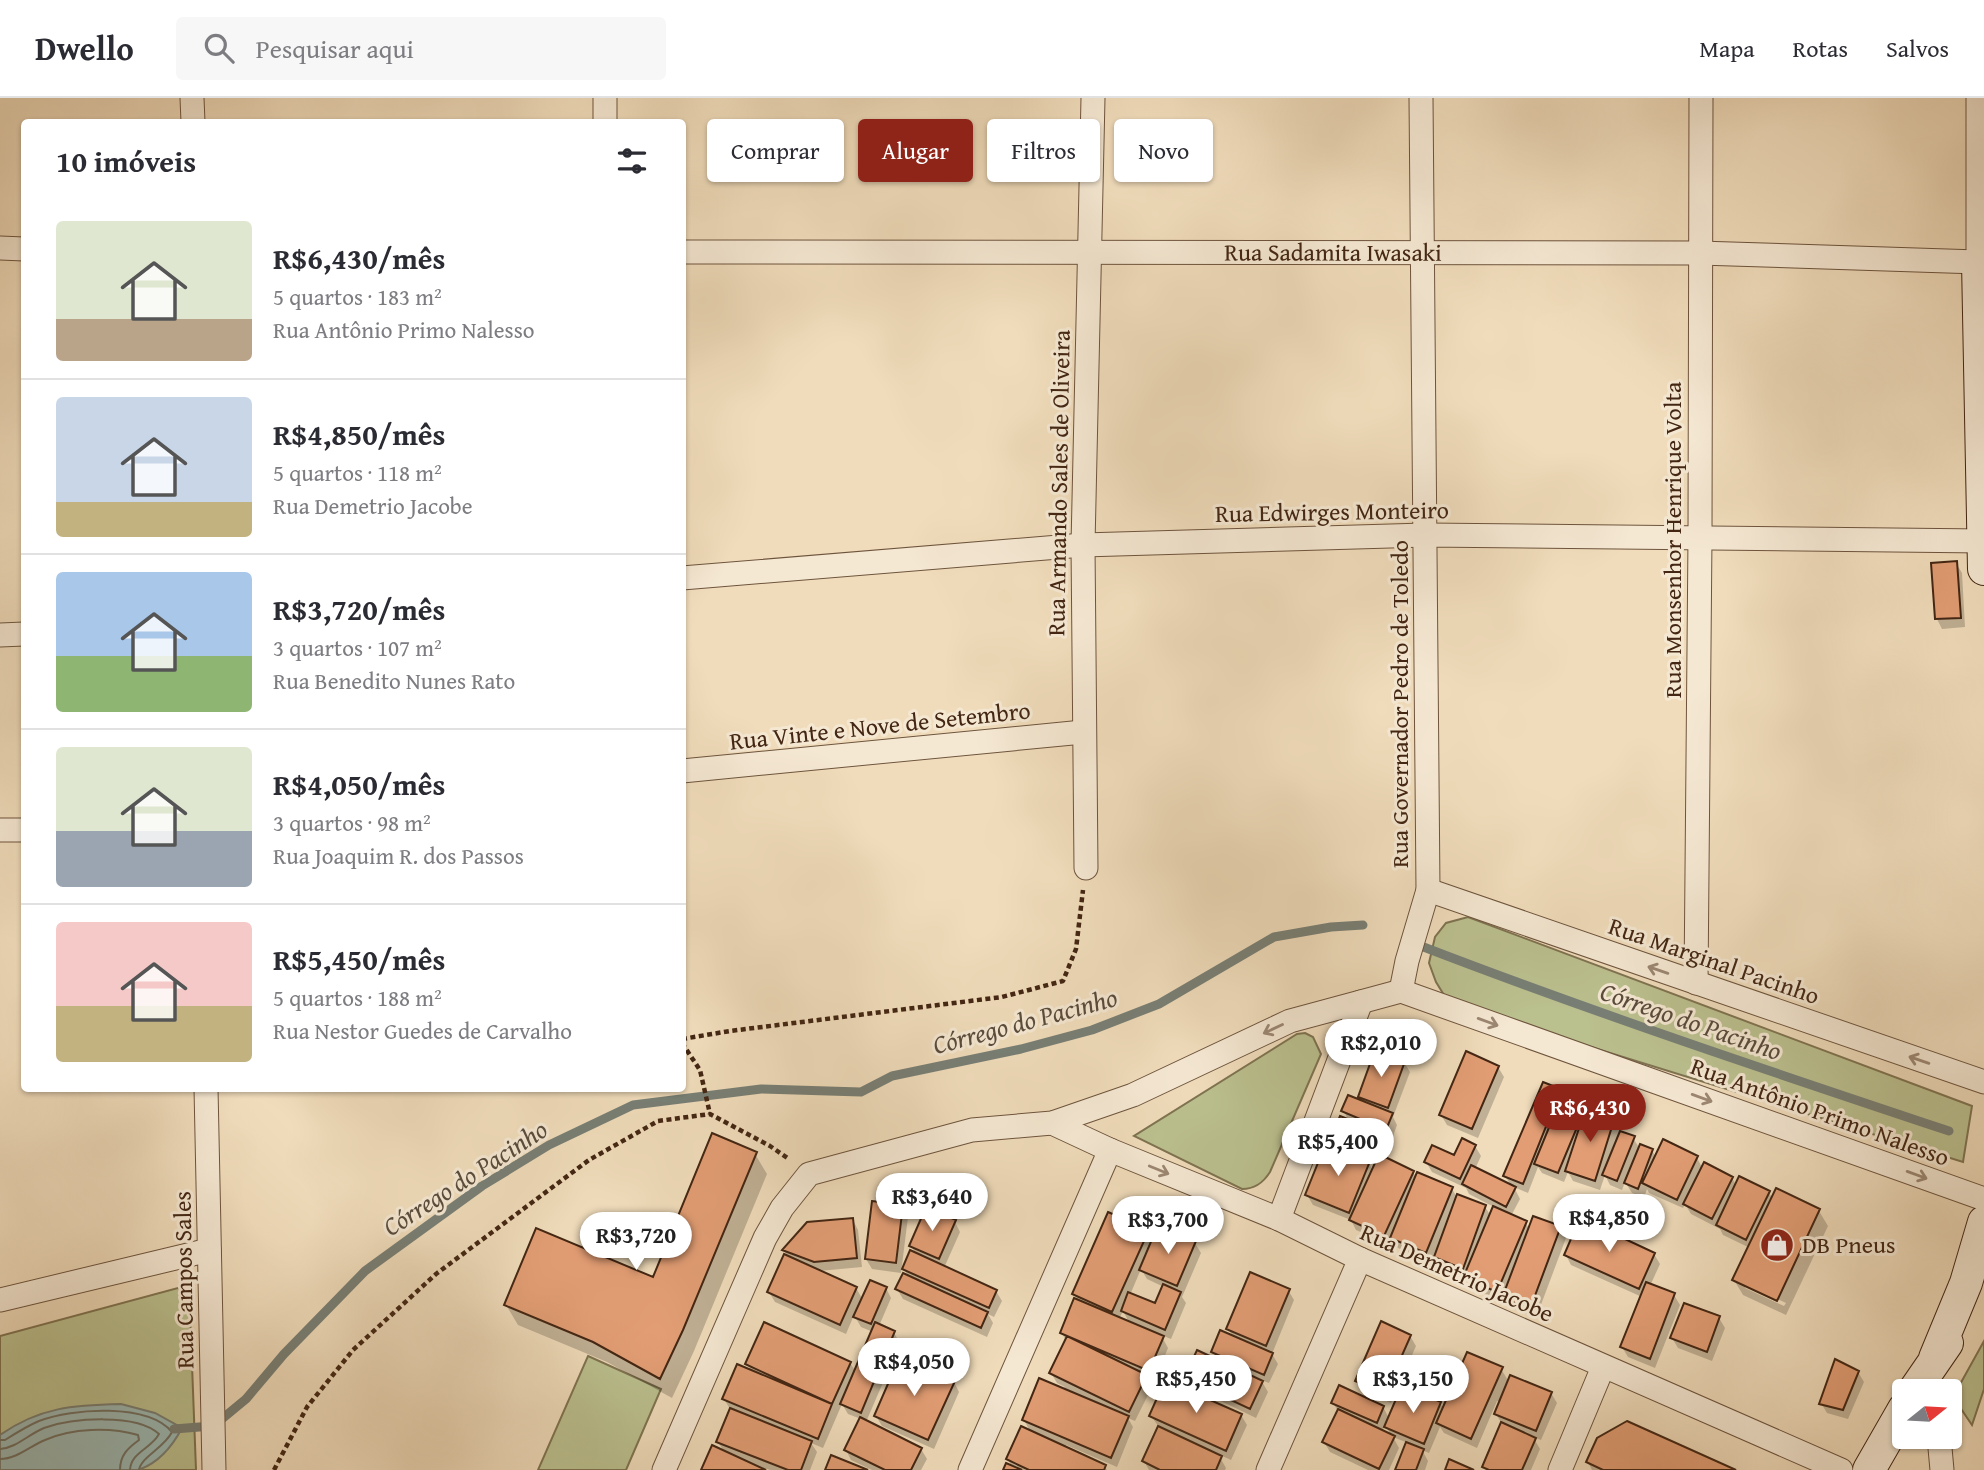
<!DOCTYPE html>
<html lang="pt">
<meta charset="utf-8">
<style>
:root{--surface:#fff;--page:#f7f7f7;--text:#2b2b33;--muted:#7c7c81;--line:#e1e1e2;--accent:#8f2418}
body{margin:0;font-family:"Gentium Book Plus",serif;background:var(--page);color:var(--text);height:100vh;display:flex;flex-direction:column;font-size:26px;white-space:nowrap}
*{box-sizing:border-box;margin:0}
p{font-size:23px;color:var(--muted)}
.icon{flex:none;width:38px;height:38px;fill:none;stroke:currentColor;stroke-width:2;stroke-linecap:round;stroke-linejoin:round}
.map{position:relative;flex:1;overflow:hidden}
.sheet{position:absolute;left:21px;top:21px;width:665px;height:973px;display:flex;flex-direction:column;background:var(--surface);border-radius:7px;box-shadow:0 2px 5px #0004}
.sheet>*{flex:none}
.top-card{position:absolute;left:707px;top:21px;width:665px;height:63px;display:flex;gap:14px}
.needle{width:46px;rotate:72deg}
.buttons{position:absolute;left:1892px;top:1281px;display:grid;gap:14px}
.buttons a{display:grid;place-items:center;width:70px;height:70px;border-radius:7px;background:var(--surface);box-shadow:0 2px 5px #0004;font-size:35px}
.price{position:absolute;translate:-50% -60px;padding:0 16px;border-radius:24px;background:#fff;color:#222;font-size:23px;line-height:46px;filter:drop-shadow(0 2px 4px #0008)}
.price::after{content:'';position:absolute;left:50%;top:42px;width:21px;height:16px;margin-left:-10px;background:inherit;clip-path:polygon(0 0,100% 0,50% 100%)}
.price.active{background:var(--accent);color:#fff}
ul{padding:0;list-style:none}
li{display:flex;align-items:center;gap:21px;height:175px;padding:0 35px}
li+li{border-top:2px solid var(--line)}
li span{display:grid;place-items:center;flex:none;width:196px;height:140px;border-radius:7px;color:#555}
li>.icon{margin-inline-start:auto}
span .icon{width:84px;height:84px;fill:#fffc;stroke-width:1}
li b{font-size:30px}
h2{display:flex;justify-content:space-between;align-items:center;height:84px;padding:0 35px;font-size:30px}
.tag{padding:0 24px;border-radius:7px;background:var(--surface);box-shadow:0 2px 5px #0004;font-size:24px;line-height:63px}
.tag.active{background:var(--accent);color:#fff}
header{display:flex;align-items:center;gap:42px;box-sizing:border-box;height:98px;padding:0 35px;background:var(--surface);border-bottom:2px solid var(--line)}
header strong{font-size:33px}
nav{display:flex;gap:38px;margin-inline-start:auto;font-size:24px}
.search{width:490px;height:63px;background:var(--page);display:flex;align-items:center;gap:18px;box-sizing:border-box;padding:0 24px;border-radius:7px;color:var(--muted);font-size:26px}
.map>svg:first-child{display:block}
.green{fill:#bbc08f;stroke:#7f7351;stroke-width:2}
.water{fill:#9bbab6;stroke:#787f75;stroke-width:2}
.shadow{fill:#0003;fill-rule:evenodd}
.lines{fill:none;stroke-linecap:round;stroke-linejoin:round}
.shore{stroke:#6f7064;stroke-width:2}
.stream{stroke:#787f75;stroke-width:9}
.building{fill:#e29d74;stroke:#432613;stroke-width:2}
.minor-casing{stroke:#6e543d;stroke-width:25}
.secondary-casing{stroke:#432613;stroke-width:34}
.path{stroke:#432613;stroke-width:4.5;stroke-dasharray:5 3.5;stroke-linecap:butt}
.minor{stroke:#f5e8d3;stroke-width:23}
.secondary{stroke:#f5e8d3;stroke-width:32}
.oneway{stroke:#9c8773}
.labels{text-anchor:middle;stroke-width:6;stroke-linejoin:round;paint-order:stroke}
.street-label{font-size:24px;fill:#432613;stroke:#f5e8d3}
.poi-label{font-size:24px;fill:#432613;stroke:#f5e8d3;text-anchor:start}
.water-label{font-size:26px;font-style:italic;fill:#594b3c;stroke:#f5e8d3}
</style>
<header>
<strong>Dwello</strong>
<div class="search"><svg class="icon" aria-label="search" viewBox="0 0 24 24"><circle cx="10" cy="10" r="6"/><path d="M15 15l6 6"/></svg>Pesquisar aqui</div>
<nav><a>Mapa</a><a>Rotas</a><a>Salvos</a></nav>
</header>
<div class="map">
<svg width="1984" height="1372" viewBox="0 0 1984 1372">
<rect width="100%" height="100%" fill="#f0dcbb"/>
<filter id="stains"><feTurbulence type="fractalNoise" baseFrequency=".00286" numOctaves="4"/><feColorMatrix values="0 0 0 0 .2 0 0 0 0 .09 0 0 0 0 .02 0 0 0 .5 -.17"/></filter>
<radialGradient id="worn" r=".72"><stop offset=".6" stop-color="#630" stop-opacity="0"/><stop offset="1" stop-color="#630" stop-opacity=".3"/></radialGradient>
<path class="green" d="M1468,819l504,189 -9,56 -492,-152 -27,-15 -8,-13 -7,-19 6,-26 11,-14z
M1305,935l8,4 8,17 -51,118c-7,11 -15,17 -28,17l-108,-53 163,-102z
M189,1187l7,185h-196v-134z
M1984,1243v48l-12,36 -19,-28z
M588,1258l73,33 -35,81h-88z"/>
<path class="water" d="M121,1306l34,9 27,15c-10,19 -23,35 -44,42h-138v-35c40,-28 74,-30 121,-31z"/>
<path class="shadow" d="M1956,465l6,10 3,54 -23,2 -5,-10z
M1404,964l6,10 -17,45 4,8 -5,14 -17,-7 6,9 -8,20 -6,-2 6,12 40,1 4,7 35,10 6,10 27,8 6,9 3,-9 -25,-13 -3,-6 -34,-16 -6,-10 29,-4 20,-12 6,10 -6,13 37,18 -7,-11 54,-85 6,10 -2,6 21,9 30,2 6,10 -1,4 14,6 7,11 12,2 4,6 41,1 6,11 29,9 4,7 32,7 5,7 46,12 9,15 -42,89 -43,-20 -9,-15 16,-32 -27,-13 -3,-6 -29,-15 -6,-10 -2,4 -34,-15 -2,-4 -3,9 -12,-5 -7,-11 -3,8 -12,-5 -5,-10 -5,15 -27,-9 -5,-9 -4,10 -22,-9 -4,-6 -10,26 -14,-6 6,12 -9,17 14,6 5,8 30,-2 6,10 -30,80 -26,-11 -6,-9 -2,3 -31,-13 -5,-11 -24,-10 -8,-12 -3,7 -33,-14 -6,-9 -2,6 -34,-15 -5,-10 -38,-15 -6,-10 33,-44 -7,-13 16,-17 -6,-11 20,-7 -3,-6zM1745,1186l41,19 -2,3 -39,-18z
M1498,969l6,10 -26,61 -31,-13 -6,-10z
M755,1056l12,20 -73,177 -22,47 -65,-36 -89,-37 -12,-20 148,-26z
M902,1109l6,10 -7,56 -29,-4 -6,-10z
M853,1122l5,10 4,37 -43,4 37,17 7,12 23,-12 5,10 -12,28 15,7 6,10 -34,79 55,27 6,10 -6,11h-49l-21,-10 -5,-10 15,-31 -13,-5 -6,-10 -19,44 -12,-5 6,9 -7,18h-40l-6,-2 -1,2h-60l22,-17 -7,-11 12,-33 -6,-10 28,-27 -5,-8 103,-1 6,9 17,-40 -12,-5 -7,-12 -8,19 -71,-32 -6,-10 17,-38 -2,-4z
M955,1124l5,10 -16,36 52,23 6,10 -8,16 -6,-3 5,9 -6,14 -84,-38 -6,-10 12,-11 -5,-9 12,-14 -5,-10z
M1148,1133l5,10 42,2 6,10 -19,44 4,6 -15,36 -10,-4 7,13 -13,32 -9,-3 6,10 -17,34 -7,-3 5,9 -16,40 -51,-22 -1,3 40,19 2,3h-102l7,-2 -4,-9 23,-26 -7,-13 41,-33 -8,-4 -6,-10 15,-32 -4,-8 17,-31 -5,-8zM1141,1171l6,10 17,8 -8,19 -26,-11zM1123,1213l7,13 -11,-5z
M1654,1156l6,10 -10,22 24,9 6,10 -25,63 -27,-11 -6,-10 20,-50 -71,-32 -5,-10z
M1288,1192l6,10 -22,54 6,10 -9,19 -8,-3 7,12 -12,26 -64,-31 -6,-10 33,-15 -6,-10 20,-15 -5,-8z
M1719,1220l6,10 -13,33 -34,-13 -6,-10z
M1410,1238l6,10 -25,57 -28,-13 -6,-10z
M1501,1271l8,13 42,11 6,10 -16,37 -8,-3 7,12 -9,21h-45l-2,-3 18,-43 -6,-10 4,-12 -3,-1 -20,47 -33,-15 -4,-6 -11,26 -7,-3 6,11 -3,9h-28l11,-27 -15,-6 6,11 -10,22h-21l-38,-18 -6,-10 14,-30 -5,-10 50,5 6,11 51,-15 4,7zM1385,1327l7,12 -10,-5z
M1858,1274l6,10 -16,37 -21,-6 -6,-10z
M954,1284l5,10 -25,57 -52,-23 -6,-10z
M1241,1317l6,10 -16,35 -13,-6 8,14 -1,2h-76l-5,-9 15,-34 -8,-11z
M1588,1364l143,8h-139z"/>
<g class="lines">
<path class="shore" d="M0,1342h5c11,-7 22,-14 34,-19 33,-13 109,-18 133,11 -8,16 -31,25 -33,38
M0,1351c16,-1 29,-15 44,-21 28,-10 93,-15 115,6 -8,15 -28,18 -29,36
M0,1361c17,0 30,-13 45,-19 27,-12 65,-13 93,-5l1,5c-11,8 -19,15 -19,30"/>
<path class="stream" d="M1421,848c174,67 351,126 528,185
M174,1331l38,-3 11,-8 23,-19 38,-45 81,-83 117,-85 67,-41 84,-40 128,-16 100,3 31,-16 129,-27 71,-19 67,-26 115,-67 57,-10 32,-2"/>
</g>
<path class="building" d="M1957,463l4,57 -26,1 -4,-56z
M1375,952l30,11 -17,47 -30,-11z
M1466,953l33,15 -27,63 -33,-14z
M1543,984l18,7 -38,95 -20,-8z
M1348,997l45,18 -7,17 -45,-19z
M1559,1005l24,10 -25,60 -24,-9z
M1586,1009l29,10 -20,64 -30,-10z
M1340,1018l36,14 -8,22 -37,-14z
M1620,1033l15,5 -18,45 -15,-6z
M712,1035l45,19 -74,178 -23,49 -67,-37 -89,-37 32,-77 117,49z
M1462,1040l14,7 -16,34 -36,-17 8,-17 22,10z
M1663,1041l35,17 -21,44 -35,-17z
M1326,1045l44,18 -21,52 -44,-18z
M1640,1046l13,5 -15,40 -14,-6z
M1379,1056l35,17 -30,65 -35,-16z
M1704,1064l29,15 -21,42 -29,-15z
M1471,1067l45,22 -10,20 -44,-23z
M1417,1074l36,15 -27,66 -36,-15z
M1739,1078l31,15 -24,49 -30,-15z
M1776,1090l44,21 -43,92 -45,-21z
M1457,1096l29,11 -23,64 -29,-12z
M872,1103l31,4 -7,58 -31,-4z
M1493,1108l34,15 -30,71 -34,-14z
M926,1109l30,13 -17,39 -30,-13z
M1108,1114l41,18 -37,82 -40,-18z
M1533,1118l28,10 -31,83 -28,-11z
M853,1120l4,40 -43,4 -32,-12 25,-28z
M1580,1120l75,35 -16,36 -75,-34z
M1158,1127l38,16 -19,45 -38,-16z
M910,1152l87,40 -8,18 -87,-39z
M784,1156l73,33 -17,38 -73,-33z
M1250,1174l40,17 -24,57 -40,-17z
M903,1175l85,39 -7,16 -86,-39z
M870,1182l17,7 -16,37 -18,-7z
M1646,1184l29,11 -25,66 -30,-12z
M1163,1186l18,8 -16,38 -44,-19 7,-19 27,11z
M1074,1200l90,38 -15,35 -89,-38z
M1684,1205l36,13 -13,36 -37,-14z
M1381,1223l30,14 -26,59 -30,-13z
M764,1224l87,40 -19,42 -87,-40z
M875,1224l20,9 -34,82 -21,-9z
M1220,1232l53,23 -9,22 -53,-23z
M1067,1238l80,39 -18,37 -80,-39z
M1197,1252l66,31 -13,28 -66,-31z
M1467,1254l36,15 -32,72 -35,-16z
M900,1258l55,25 -27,59 -54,-24z
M1835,1261l24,12 -16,39 -24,-6z
M737,1266l95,40 -14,35 -96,-40z
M1510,1277l42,17 -16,39 -42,-17z
M1039,1280l90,38 -18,42 -89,-38z
M1165,1282l77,34 -16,37 -77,-35z
M1339,1287l45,21 -7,17 -46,-20z
M1402,1287l39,17 -17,42 -40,-17z
M730,1310l82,33 -11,29h-13l-72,-28z
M1338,1311l57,27 -16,33 -57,-27z
M860,1319l62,31 -11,22h-26l-41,-20z
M1627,1323l109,49h-133l-17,-8 11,-24z
M1501,1324l35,16 -14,32h-33l-7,-3z
M1021,1328l85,39 -2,5h-75l-23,-11z
M1158,1328l64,30 -6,14h-56l-18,-9z
M1406,1344l18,7 -8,21h-21z
M712,1347l54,25h-65z
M831,1357l37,15h-43z
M1449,1361l25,11h-29z
M1006,1365l16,7h-19z"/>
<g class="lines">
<g class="minor-casing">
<g id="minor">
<path d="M192,0l1,24"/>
<path d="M605,0v24"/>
<path d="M0,150l24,1"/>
<path id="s1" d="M682,154l1017,1 279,9v-164"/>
<path d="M682,480l401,-33 342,-10 559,6"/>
<path d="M0,537l24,-1"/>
<path d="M682,673l401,-39"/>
<path d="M0,732h24"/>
<path d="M1086,770l-3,-323 10,-447"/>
<path d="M1428,792l556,192"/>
<path d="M1696,885l4,-446 1,-439"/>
<path d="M1401,893l6,-30 21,-71 -7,-792"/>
<path d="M1401,893l583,208"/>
<path d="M206,990l8,382"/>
<path d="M1052,1025l58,27 169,69 81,40 481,211"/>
<path d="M1279,1121l82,-217"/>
<path d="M0,1202l209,-50"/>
<path d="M1939,1339l3,33"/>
<path d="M664,1372l101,-232 17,-30 27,-34 163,-44 80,-7 81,-28 157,-74 111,-30"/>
<path d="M970,1372l140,-320"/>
<path d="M1268,1372l92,-211"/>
<path d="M1560,1372l43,-103"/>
</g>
</g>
<g class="secondary-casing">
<path id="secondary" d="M1984,164h-6l6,307
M1935,1260l31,-75 18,-61
M1914,1293l33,-48
M1869,1372l35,-61"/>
</g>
<path class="path" d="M682,941l48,-8 272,-34 61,-16 13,-32 7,-59
M682,945l18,27 10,44
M274,1372l33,-63 46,-57 83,-76 153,-114 69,-39 52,-7 60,32 19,13"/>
<use href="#minor" class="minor"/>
<use href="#secondary" class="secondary"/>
</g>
<defs><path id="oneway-shaft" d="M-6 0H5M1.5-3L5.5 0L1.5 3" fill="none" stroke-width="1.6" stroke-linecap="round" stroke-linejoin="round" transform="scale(1.75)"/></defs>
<g class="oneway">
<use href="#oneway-shaft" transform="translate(1658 872) rotate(-161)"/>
<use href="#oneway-shaft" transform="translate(1488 924) rotate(20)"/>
<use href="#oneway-shaft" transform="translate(1273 931) rotate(155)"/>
<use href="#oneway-shaft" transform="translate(1919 962) rotate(-161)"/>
<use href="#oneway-shaft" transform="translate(1702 1000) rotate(20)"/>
<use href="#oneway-shaft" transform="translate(1159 1072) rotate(22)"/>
<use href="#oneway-shaft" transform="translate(1917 1077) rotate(20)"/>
</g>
<defs>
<g id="shop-disc" transform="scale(1.75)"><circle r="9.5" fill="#8f2418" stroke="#f5e8d3"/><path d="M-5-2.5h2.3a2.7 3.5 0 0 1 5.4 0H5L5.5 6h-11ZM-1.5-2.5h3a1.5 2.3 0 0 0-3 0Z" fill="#fff"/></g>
</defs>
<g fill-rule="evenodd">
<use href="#shop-disc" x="1777" y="1147"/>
</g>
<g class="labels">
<g class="street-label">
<text dy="8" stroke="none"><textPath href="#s1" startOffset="651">Rua Sadamita Iwasaki</textPath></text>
<text transform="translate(1059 385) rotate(-89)" y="8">Rua Armando Sales de Oliveira</text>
<text transform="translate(1332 414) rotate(-1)" y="8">Rua Edwirges Monteiro</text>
<text transform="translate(1673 442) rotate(-90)" y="8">Rua Monsenhor Henrique Volta</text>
<text transform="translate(1400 606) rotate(-90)" y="8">Rua Governador Pedro de Toledo</text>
<text transform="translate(880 628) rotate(-6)" y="8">Rua Vinte e Nove de Setembro</text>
<text transform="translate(1714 863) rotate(19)" y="8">Rua Marginal Pacinho</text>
<text transform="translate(1820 1014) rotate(20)" y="8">Rua Antônio Primo Nalesso</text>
<text transform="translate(1457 1175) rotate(24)" y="8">Rua Demetrio Jacobe</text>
<text transform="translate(184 1182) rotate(-91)" y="8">Rua Campos Sales</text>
</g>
<g class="poi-label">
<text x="1802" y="1155">DB Pneus</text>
</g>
<g class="water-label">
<text transform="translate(1025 923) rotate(-15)" y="9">Córrego do Pacinho</text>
<text transform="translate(1691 923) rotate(19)" y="9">Córrego do Pacinho</text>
<text transform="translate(465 1080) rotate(-33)" y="9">Córrego do Pacinho</text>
</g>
</g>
<rect width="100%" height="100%" filter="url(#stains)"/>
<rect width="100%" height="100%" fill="url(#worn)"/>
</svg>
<div class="buttons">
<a><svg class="needle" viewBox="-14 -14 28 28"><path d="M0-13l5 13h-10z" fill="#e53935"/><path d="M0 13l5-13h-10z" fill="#7c7c81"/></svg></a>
</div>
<b class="price" style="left:1381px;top:981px">R$2,010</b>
<b class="price active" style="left:1590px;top:1046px">R$6,430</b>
<b class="price" style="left:1338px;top:1080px">R$5,400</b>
<b class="price" style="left:932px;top:1135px">R$3,640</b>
<b class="price" style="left:1609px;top:1156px">R$4,850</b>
<b class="price" style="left:1168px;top:1158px">R$3,700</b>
<b class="price" style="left:636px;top:1174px">R$3,720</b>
<b class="price" style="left:914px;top:1300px">R$4,050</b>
<b class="price" style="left:1196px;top:1317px">R$5,450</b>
<b class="price" style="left:1413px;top:1317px">R$3,150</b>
<div class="top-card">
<a class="tag">Comprar</a>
<a class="tag active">Alugar</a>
<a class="tag">Filtros</a>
<a class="tag">Novo</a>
</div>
<section class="sheet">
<h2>10 imóveis<svg class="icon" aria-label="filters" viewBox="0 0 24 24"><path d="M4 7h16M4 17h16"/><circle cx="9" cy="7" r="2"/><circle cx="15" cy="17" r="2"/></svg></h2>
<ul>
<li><span style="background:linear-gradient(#dfe7d0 70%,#b9a48a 0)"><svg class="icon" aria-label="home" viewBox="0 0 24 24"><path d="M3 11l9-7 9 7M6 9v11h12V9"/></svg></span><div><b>R$6,430/mês</b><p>5 quartos · 183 m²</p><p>Rua Antônio Primo Nalesso</p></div></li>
<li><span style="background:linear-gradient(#c9d6e8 75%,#c2b280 0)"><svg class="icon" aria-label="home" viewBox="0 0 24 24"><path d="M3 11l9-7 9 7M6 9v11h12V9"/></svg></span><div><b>R$4,850/mês</b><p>5 quartos · 118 m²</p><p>Rua Demetrio Jacobe</p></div></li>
<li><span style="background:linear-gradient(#a9c7e8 60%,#8fb573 0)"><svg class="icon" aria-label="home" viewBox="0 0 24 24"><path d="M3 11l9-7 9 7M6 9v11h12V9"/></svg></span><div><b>R$3,720/mês</b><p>3 quartos · 107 m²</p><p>Rua Benedito Nunes Rato</p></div></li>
<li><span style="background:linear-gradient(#dfe7d0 60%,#9aa5b1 0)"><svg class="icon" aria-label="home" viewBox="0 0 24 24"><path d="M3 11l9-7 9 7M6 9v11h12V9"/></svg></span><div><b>R$4,050/mês</b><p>3 quartos · 98 m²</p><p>Rua Joaquim R. dos Passos</p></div></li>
<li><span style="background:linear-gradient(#f6c9c9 60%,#c2b280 0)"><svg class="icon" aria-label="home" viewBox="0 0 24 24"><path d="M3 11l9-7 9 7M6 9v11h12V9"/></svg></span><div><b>R$5,450/mês</b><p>5 quartos · 188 m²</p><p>Rua Nestor Guedes de Carvalho</p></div></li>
</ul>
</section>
</div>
